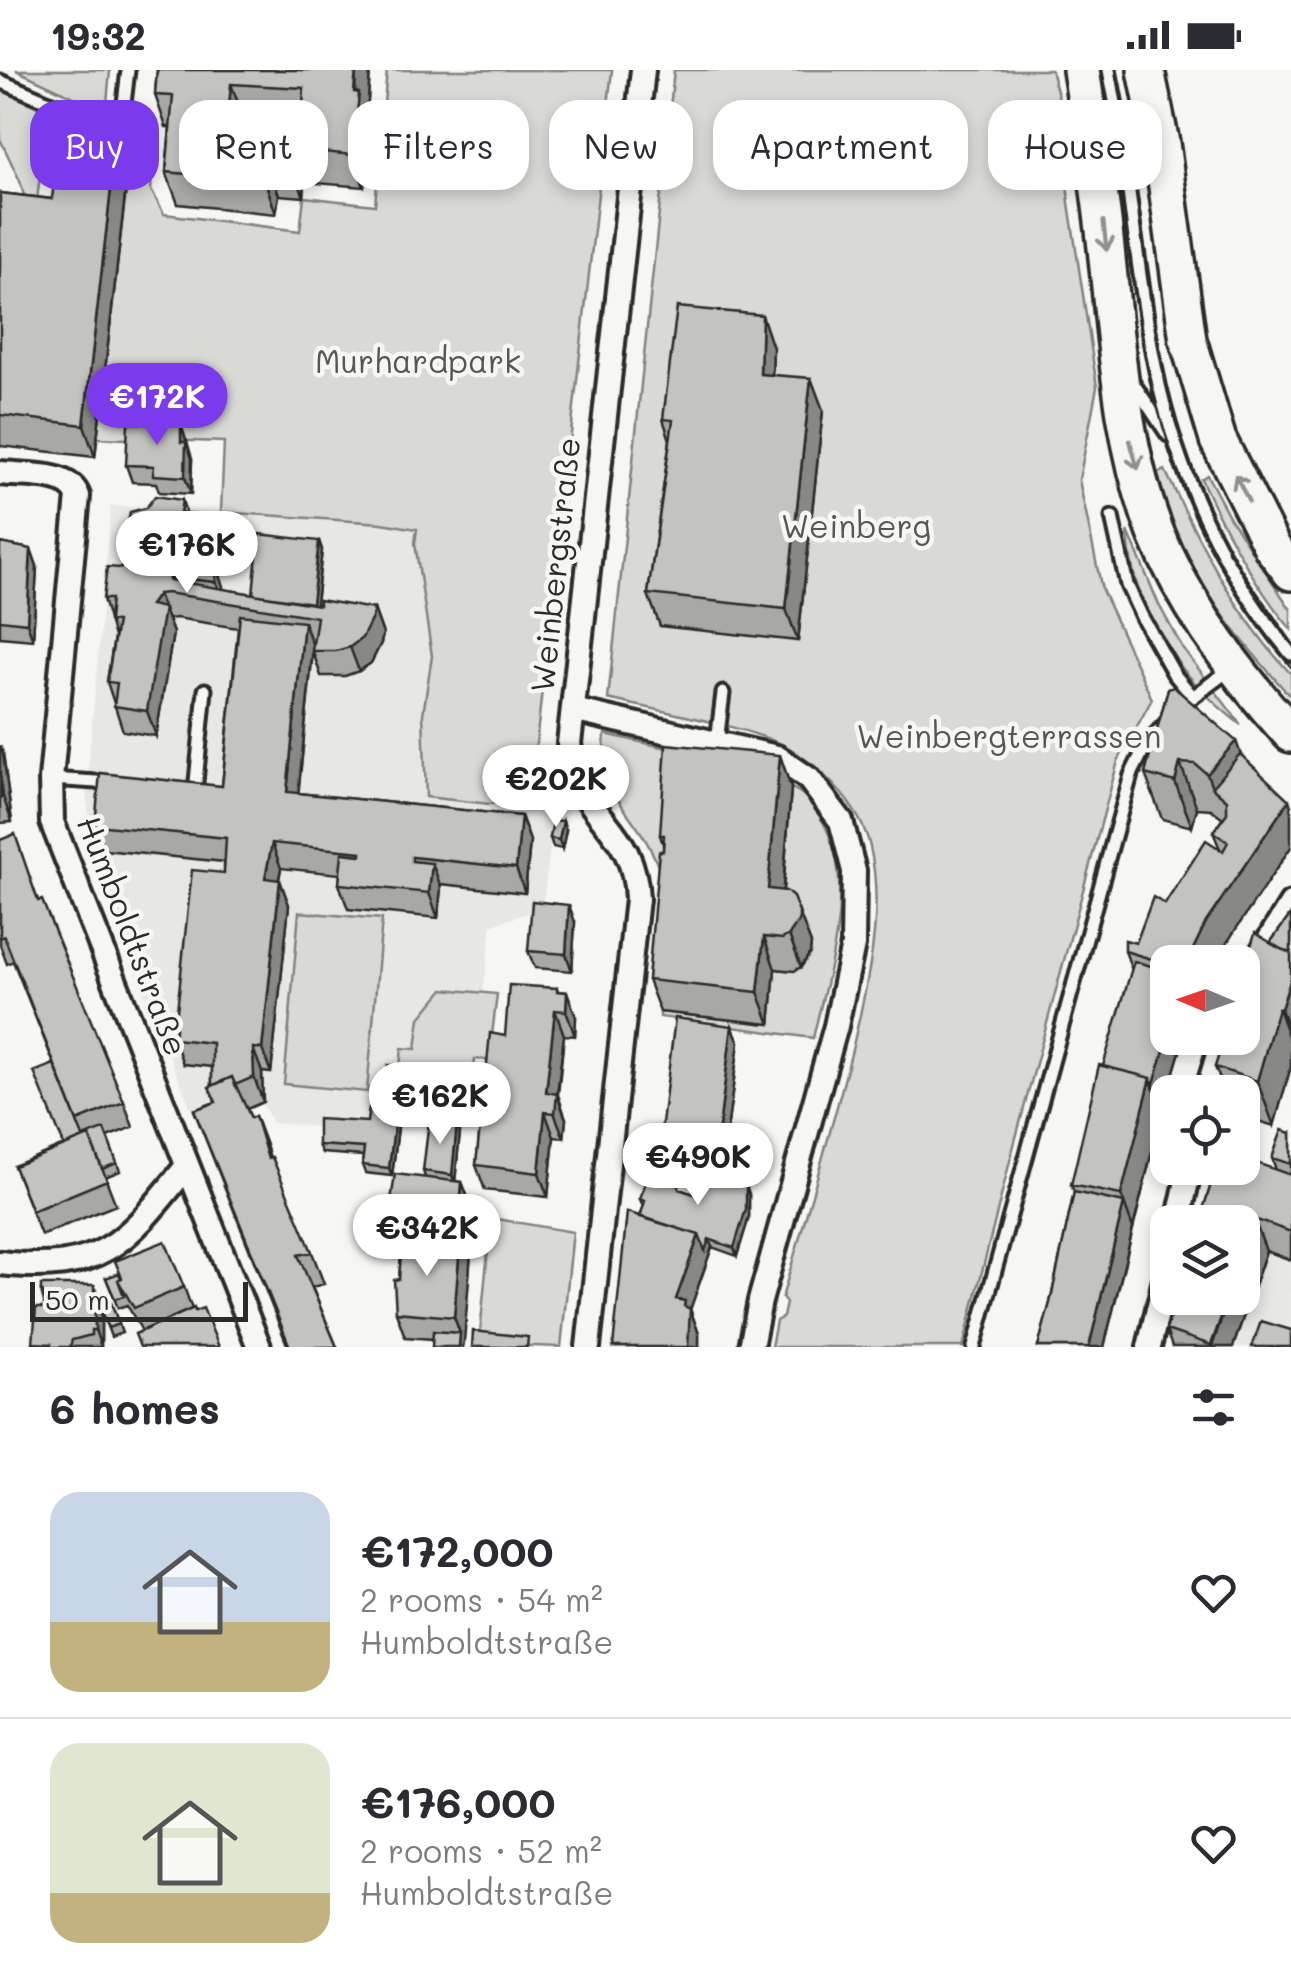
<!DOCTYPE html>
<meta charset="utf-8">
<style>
:root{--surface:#fff;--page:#f7f7f7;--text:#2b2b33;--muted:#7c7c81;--line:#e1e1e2;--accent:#7c3aed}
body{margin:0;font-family:Mali,sans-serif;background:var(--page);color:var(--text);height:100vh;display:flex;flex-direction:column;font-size:38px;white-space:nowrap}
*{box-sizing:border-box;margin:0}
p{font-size:32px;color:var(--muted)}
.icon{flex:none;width:55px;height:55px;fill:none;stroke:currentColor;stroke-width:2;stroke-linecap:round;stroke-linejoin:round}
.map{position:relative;height:1277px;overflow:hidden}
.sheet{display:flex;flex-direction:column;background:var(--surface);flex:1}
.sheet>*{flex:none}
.hud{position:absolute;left:30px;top:30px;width:1232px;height:90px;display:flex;gap:20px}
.needle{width:65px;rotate:272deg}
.controls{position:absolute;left:1150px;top:875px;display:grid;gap:20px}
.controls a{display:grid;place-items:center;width:110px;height:110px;border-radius:20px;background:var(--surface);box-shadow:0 5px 15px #0003;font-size:50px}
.scale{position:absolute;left:30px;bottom:25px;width:218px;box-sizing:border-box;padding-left:10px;border:5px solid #2b2b2b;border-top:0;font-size:28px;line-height:35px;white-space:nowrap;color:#2b2b2b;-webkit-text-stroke:8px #f6f6f2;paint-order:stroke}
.price{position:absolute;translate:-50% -85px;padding:0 22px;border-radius:35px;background:#fff;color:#222;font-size:32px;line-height:65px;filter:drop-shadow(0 2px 5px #0008)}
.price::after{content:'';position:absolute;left:50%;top:60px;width:30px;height:22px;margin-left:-15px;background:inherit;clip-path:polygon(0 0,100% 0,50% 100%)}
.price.current{background:var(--accent);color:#fff}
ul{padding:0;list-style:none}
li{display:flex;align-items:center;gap:30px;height:250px;padding:0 50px}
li+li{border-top:2px solid var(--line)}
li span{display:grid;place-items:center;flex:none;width:280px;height:200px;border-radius:30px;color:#555}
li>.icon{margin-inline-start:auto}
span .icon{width:120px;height:120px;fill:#fffc;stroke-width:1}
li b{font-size:42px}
h2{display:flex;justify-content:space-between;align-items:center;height:120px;padding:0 50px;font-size:42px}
.pill{padding:0 35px;border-radius:30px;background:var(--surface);box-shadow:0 5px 15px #0003;font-size:35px;line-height:90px}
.pill.current{background:var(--accent);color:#fff}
.status{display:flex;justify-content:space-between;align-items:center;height:70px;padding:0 50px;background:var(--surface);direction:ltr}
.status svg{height:28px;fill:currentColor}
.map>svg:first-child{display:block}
.built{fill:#e7e7e3}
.green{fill:#d9d9d5;stroke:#828280;stroke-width:2.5}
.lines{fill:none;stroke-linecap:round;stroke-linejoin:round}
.service-casing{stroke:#2b2b2b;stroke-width:19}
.minor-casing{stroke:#2b2b2b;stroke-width:30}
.primary-casing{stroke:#2b2b2b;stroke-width:42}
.service{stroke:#f6f6f2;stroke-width:11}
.minor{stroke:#f6f6f2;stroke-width:22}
.primary{stroke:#f6f6f2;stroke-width:35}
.tram{stroke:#2b2b2b;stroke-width:2.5}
.wall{fill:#a8a8a5;stroke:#2b2b2b;stroke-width:2.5;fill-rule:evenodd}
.shaded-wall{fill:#888886;stroke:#2b2b2b;stroke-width:2.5}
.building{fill:#c3c3c0;stroke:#2b2b2b;stroke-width:2.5;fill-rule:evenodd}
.oneway{stroke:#90908e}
.labels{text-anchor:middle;stroke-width:9;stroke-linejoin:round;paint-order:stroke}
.park-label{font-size:32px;fill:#565656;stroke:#f6f6f2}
.street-label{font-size:32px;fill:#2b2b2b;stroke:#f6f6f2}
</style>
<div class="status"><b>19:32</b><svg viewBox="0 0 49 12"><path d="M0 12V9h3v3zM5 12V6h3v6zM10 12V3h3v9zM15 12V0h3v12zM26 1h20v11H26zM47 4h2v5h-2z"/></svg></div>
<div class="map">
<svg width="1291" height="1277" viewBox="0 0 1291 1277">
<rect width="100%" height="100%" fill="#f6f6f2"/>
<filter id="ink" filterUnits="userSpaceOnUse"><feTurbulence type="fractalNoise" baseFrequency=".01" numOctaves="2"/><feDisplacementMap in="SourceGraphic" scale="20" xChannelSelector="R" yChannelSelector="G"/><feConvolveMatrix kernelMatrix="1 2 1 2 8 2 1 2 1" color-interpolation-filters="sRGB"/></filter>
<g filter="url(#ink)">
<path class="built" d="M111,436l307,19 3,58 11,73 -9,58 3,82 65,8 25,-3 7,-14 8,1 24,26 -13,94 -50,17 -9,67 -39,-3 -24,28 -4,33 -14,-2 -8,71 -24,12 -98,-8 -10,-21 -63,26 -56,-137 -48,-133 -9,-64z
M1291,1134v143h-109l60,-49v-76z"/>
<path class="green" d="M16,0h94l-3,33 -4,5h-6z
M387,0h225l-81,718 -8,-1v7l-7,7 -26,3 -64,-7 -3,-83 9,-58 -17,-113 2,-14 -35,-6 -161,-11 3,-70 -127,-4 32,-273 23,12 -1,13 13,24 136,17 4,-34 71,8z
M674,0h377l7,25 11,108 28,184 -18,93 23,110 50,109 -34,62 -104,384 -51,202h-192l5,-26 7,-4 3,-14 -4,-5c24,-83 49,-165 70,-248 15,-64 33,-138 18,-203 -8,-37 -43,-73 -73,-94 -34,-25 -144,-43 -189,-54z
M0,19l80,38 -1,18 -20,1 -17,14 -6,48 -9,-1 -7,-26 -20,-42z
M1165,400c36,75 69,143 126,204v23c-28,-31 -55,-62 -78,-96 -26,-39 -42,-84 -58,-127z
M1207,405l23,43 61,92v19c-37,-44 -66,-98 -90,-150z
M1128,461l31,74 23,42 59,78c-62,-48 -110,-113 -113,-194z
M605,664l75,17 -8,116 -14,-1c-21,-57 -60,-64 -53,-132z
M791,718c12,4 16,11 23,20 49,64 15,159 -1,230l-153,-21v-5l110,12 5,-55 19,2c17,-9 21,-26 10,-42l-24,-7z
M299,842l83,7 -15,173 -83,-8z
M444,919l53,5 -8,66 -14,-1 -7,69 -74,-9 8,-71 14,1 4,-31z
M491,1148l82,14 -12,115 -82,-3z"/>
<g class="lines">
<g class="service-casing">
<path id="service" d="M1109,0c21,98 26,198 46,296 21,106 67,205 136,288
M0,11l108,46 9,-2 5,-5 6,-50
M1131,310l37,55
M1112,447l15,68 15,32 32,57 19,23 36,-27
M717,672l6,-49
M51,709l60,4
M189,721l6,1 10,-102
M974,1277l157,-572 14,-28 21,-24"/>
</g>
<g class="minor-casing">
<path id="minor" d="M0,403c24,3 69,-2 78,23l-27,283 1,43 207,525
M573,640l204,47 32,22 32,42 13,50 -1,74 -17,81 -76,275 -9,46
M1242,914l49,-80
M1207,1022l16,-54
M1178,1152l12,-54
M0,1193c104,11 126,-21 187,-97
M588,1277l49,-448c-2,-63 -40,-73 -62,-124 -4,-9 -4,-21 -6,-31l74,-674
M1149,1277l19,-80"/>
</g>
<g class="primary-casing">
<path id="primary" d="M1081,0c10,63 20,125 26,188 10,92 15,188 49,275 30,74 82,143 135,201
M1146,0l15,73 27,197 30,100 54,107 19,25"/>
</g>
<use href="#service" class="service"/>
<use href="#minor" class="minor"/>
<use href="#primary" class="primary"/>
<path class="tram" d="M1101,0c19,88 25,177 40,265 22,121 70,237 150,332
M1116,0l17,95
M1138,130l24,163
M1228,481l63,90"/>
</g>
<path class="wall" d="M157,0h213l-3,44 4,11 -7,62 -59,-5 -1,15 -25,-2 -3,19 -98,-10 -12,-32 4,-45h-4l-11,-32zM243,46l53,3 -1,18 -37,-4 -6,-14 -9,-1z
M116,75l11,33 -32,279 -95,-11v-253l52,6z
M773,278l-1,27 51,35 -25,231 -138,-15 -12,-32 22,-154 -7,-21z
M187,371l5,18 -1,35 -32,-2 -3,-9 -24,-1 -6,-17z
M182,430l4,13 16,2 9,25 -1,13 13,36 30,5 66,-53 3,9 -6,54 58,5 9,25 -2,9 -10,20 -12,8 -14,5h-24l-8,-24 -15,141 223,23 9,25 -5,52 -85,-9 1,3 -3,31 -90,-9 -9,-25 1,-10 -59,-6 -2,12 10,25 -18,168 -9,-1 1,30 -16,7 4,9 4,-2 15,42 42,94 12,32 -12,3 25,60h-49l-94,-237 21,-8 -3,-16v-19l-29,-3 -9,-25 50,-166v-11l-120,-12 -9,-25 127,-39 16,-158 -62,-10 -8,1 5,14 -17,103 -33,-5 -16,-49 7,-45 -11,-38 18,-31z
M0,473l31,6 6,17 -4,74 -33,-3z
M1168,619l72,65 -22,201 -50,7v76h16l-22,73 -58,236h-66l12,-44 24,-111 -3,-7 61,-215 -7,-19 11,-8 29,-39 55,-55 -7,-17 10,-14 -12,-9 -14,-1 -5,19 -30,-8 -17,-45z
M0,676l3,7 9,69 -12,1z
M791,718l-8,103 28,53 -1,9 -9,14 -7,4 -19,-2 -5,55 -110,-12 -12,-32 15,-129v-7l-3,-9z
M566,760l-4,19 -9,-2 -3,-9z
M0,770l39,61 85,201 9,25 -26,10 13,34 -15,6 11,28 -75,30 -27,-69 50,-20 -10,-82 -41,-103 -6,3 -7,-19z
M1291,844v152l-17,60 -32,-10v-24h-17l-10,-25 55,-124z
M575,852l-3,49 -37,-3 -7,-17z
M557,918l1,3 9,1 9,25 -1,19 -11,-1 -6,60 8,24 -2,19 -10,-1 -6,60 -63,-7 -9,-25 4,-35 -12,-2 -10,-25 26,-9 21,-58z
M732,956l7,16 -15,110 7,17 -1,13 16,4 3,8v23l-12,39 -25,-9 -22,62 9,25v13h-86l30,-140 -3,-8 41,-9 13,4 5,-19 -3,-6 -30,-5 -7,-16z
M386,1021l25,1 -3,25 -10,-1 1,3 -7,57 -27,-3 -3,-8 1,-9 -41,-3 -4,-8 75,-34z
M457,1053l3,9 -5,49 7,1 12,32 -11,133 -30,-8 -28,-2 -9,-25 6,-66 -13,-32 36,-37 -2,-6z
M1291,1063v127l-25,-9 -33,96h-61l-6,-17 76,-108 34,-52 -4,-12z
M106,1208l78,9 8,22 -50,22 -15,-26 -9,3z
M41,1221l60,11v4l10,-3 11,30 -11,4 -10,-27v37h-66l-2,-4 11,-35v-6z"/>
<path class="shaded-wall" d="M356,0h14l-3,44 4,11 -7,62 -11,-32z
M231,14l12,32 -3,33 -12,-32z
M252,49l12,33 -13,-19z
M116,75l11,33 -32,279 -11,-32z
M293,79l12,33 -1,15 -12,-32z
M267,93l12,32 -3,19 -11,-33z
M762,245l11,33 -2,58 -11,-32z
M811,308l12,32 -25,231 -12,-32z
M181,354l11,35 -1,35 -6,-17 -4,-35z
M202,445l9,25 -1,16 -9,-25z
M319,471l3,9 -7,61 -3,-8z
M31,479l6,17 -4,74 -6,-17z
M214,491l9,25 2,16 -9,-20z
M158,524l15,39 -17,103 -9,-25 3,-106z
M374,539l9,25 -2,9 -10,20 -12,8 -9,-24z
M304,552l9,24 -17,171 -9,-25z
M1236,671l16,45 -25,14 -15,-13 -5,-13z
M0,676l3,7 9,69 -9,-25 -3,-21z
M780,685l11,33 -11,134 -12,-33z
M1180,693l17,45 -5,19 -17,-45z
M1289,730l2,6v41l-77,115h-27l19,-40z
M521,746l9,25 -5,52 -9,-25z
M563,751l3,9 -4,19 -3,-9z
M272,773l9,25 -7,35 -9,-25z
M432,793l9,24 -3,31 -9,-25z
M280,810l9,25 -18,168 -9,-24z
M569,835l6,17 -3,49 -6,-17z
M799,842l12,32 -1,9 -9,14 -12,-32z
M764,867l11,32 -5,55 -12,-32z
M1291,908v58l-10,-27z
M567,922l9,25 -1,19 -9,-25z
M1278,938l13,36v22l-17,60 -17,-45z
M555,940l9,25 -7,60 9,24 -2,19 -18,-46z
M732,956l7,16 -17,126 -6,-17z
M1168,968h16l-22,73 -9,-25z
M253,978l9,24 1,30 -9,-25z
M402,997l9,25 -3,25 -9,-25z
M1151,1008l11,33 -29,117 -12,-33z
M396,1041l3,8 -7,57 -3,-8z
M545,1042l9,25 -6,60 -9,-24z
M255,1046l12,32 13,44 -12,-33z
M457,1053l3,9 -5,51 -3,-8z
M725,1082l6,17 -1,21 -7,-17z
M462,1112l12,32 -10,128 -1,5h-4l1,-14 -6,-16 6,-71 -2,-8z
M746,1116l3,8v23l-12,39 -3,-8z
M1124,1133l9,25 -29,119h-15z
M1254,1149l12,32 -33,96h-21l16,-49h14v-45z
M699,1165l10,4 3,8 -23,66 1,-4 9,25v13h-11l-12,-48z
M94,1215l7,17v45l-6,-17z"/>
<path class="building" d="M157,0h199l-2,22 5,1 -6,62 -60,-6 -1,16 -25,-2 -2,18 -99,-9 7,-76 -18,-1zM231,14l73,4 -1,19 -6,-1 -2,31 -44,-4 1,-14 -24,-2z
M59,69l57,6 -32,280 -84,-10v-222l52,6z
M677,237l85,8 -2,59 51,4 -25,231 -138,-15 25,-174 -10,-1z
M128,353l53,1v18h5l-1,35 -32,-2 1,-9 -28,-1z
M155,426l27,4 -2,13 22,2 -1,16 13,30 2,21 -47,-5v3l150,25v-5l55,9 -2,9 -10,20 -12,9 -14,4h-24l5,-34 -150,-24 -9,1 -8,11 14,3 -17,103 -33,-5 3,-23 -10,-1 10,-60 -8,-1 2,-22h-8l4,-32 14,1 9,-56 16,-4z
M259,464l60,7 -7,62 -59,-9z
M0,473l31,6 -4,74 -27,-3z
M240,545l64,7 -17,170 234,24 -5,52 -104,-11v4l20,2 -3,30 -90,-9 3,-31 19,2v-3l-89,-9 -7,35 15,2 -18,169 -9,-1 1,29 -19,8 -3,-8 -20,9v-43l-38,-4 18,-169 32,3 2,-35 -131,-13 5,-52 122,13z
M1174,617l62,54 -29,33 -12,-10 -15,-1 -5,19 -30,-8 23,-85z
M666,674l114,11 -12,134 18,2 7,6 6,15v9l-10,14 -7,4 -18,-2 -6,55 -110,-12 11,-129h4l1,-16h-4z
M1240,684l49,46 -83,122 -19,40h-19v2l-43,-13v-11l11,3 17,-46 12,7 41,-64 17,11 5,-9 -15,-10 14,-19v-13l-15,-13z
M0,706l3,21h-3z
M553,750l10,1 -4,19 -9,-2z
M15,764l23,67 4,-1 82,202 -47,19 -73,-185 -4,2v-98z
M532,831l37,4 -3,49 -38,-3z
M1291,844v39l-10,-4 -11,-6z
M1255,863l26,16 10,4v25l-10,31 -3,-1 -21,73 -42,-14 9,-29h18v-62z
M1134,891l34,10v67l-15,48 -2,-8 -48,-12z
M509,915l48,3v3l10,1 -1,19 -11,-1 -9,82 11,2 -2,19 -10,-1 -6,61 -63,-8 6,-59 -24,-3 3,-23 11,1 12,13 6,-61 15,3z
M675,948l57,8 -16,125 9,1 -2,21 -27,-7v-13l-37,-5z
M54,994l29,73 21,-8 13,34 -15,6 -13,-33 -72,29 47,-20 -30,-73z
M388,995l14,2 -3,25 -13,-1z
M1099,995l52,13 -30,117 -50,-10z
M232,1007l19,41 4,-2 13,43 4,-2 40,95 -14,3 39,92h-47l-96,-237 22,-8 -7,-15z
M369,1038l27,3 -7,57 -27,-3 2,-17 -46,-3v-26l49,3z
M429,1050l28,3 -5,52 -29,-4z
M1282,1060l9,3v31l-19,-6z
M89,1066l18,44 -75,31 -18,-45z
M1242,1088l49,17v57l-37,-13 -12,34v-31h-43l17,-54h26z
M395,1104l67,8 -4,56 -59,-4 1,-19 -11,-1z
M648,1105l31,10v4l15,5 5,-19 47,11v23l-12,39 -25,-9 -4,12 -6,-16 -59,-18 5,-16 -5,-2z
M1074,1122l50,11 -35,144h-51l12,-44z
M627,1142l72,23 -23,64 9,2 -1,5 6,3 -2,38h-75z
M165,1171l19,46 -50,21 -16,-28 4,-2 -7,-17z
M402,1171l58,5 -6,71 -58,-5 -2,-32 5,-1z
M119,1203l2,5 -3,2 6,16 -9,3 -9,-21z
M41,1215h53l1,45h-4v5l-19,5 -2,7h-20l1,-3 -18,-1 3,-35h8l1,-14 -4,-3z
M1176,1228h52l-17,47 -45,-15z
M111,1233l8,21 -11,4 -9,-21z
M194,1238l1,3 8,-3 16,39h-79l-5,-13z
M1261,1251l30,9v17h-39z
M433,1261l27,2 -1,14h-27z
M473,1261l55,6 -1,10h-55z"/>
<defs><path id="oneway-shaft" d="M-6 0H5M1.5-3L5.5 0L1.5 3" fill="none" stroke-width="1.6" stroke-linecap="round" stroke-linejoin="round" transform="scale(2.5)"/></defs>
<g class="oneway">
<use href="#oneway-shaft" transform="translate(1105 166) rotate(84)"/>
<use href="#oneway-shaft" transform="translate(1134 385) rotate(74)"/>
<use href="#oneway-shaft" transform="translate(1242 418) rotate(-117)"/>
</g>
</g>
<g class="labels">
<g class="park-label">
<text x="418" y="303">Murhardpark</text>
<text x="856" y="468">Weinberg</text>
<text x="1009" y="678">Weinbergterrassen</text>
</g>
<g class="street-label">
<text transform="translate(556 495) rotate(-84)" y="11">Weinbergstraße</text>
<text transform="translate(132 866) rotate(69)" y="11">Humboldtstraße</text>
</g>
</g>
</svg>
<div class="controls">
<a><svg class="needle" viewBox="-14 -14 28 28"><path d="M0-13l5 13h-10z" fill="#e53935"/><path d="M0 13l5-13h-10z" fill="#7c7c81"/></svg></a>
<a><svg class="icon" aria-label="locate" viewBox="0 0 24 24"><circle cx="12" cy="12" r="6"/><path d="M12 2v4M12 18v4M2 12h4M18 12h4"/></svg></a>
<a><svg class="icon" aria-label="layers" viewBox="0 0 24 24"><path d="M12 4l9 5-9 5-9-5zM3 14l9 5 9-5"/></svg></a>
</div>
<div class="scale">50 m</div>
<b class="price current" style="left:157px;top:378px">€172K</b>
<b class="price" style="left:187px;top:526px">€176K</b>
<b class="price" style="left:556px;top:760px">€202K</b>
<b class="price" style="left:440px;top:1077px">€162K</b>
<b class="price" style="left:698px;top:1138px">€490K</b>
<b class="price" style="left:427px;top:1209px">€342K</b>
<div class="hud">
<a class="pill current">Buy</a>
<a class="pill">Rent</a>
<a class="pill">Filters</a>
<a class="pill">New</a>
<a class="pill">Apartment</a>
<a class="pill">House</a>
</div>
</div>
<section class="sheet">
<h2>6 homes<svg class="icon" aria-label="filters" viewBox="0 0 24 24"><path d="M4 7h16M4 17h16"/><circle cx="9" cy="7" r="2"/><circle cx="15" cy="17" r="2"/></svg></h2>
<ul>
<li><span style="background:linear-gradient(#c9d6e8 65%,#c2b280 0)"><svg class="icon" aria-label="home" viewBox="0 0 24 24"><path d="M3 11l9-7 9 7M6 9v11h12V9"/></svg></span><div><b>€172,000</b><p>2 rooms · 54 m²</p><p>Humboldtstraße</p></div><svg class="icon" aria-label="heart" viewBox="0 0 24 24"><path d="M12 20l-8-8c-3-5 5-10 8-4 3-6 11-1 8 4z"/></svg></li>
<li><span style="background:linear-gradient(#dfe7d0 75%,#c2b280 0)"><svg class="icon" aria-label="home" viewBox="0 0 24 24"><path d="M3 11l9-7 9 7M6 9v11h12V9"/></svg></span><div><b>€176,000</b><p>2 rooms · 52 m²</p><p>Humboldtstraße</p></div><svg class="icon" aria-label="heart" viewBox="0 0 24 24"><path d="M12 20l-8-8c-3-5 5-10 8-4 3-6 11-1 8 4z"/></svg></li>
</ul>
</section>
